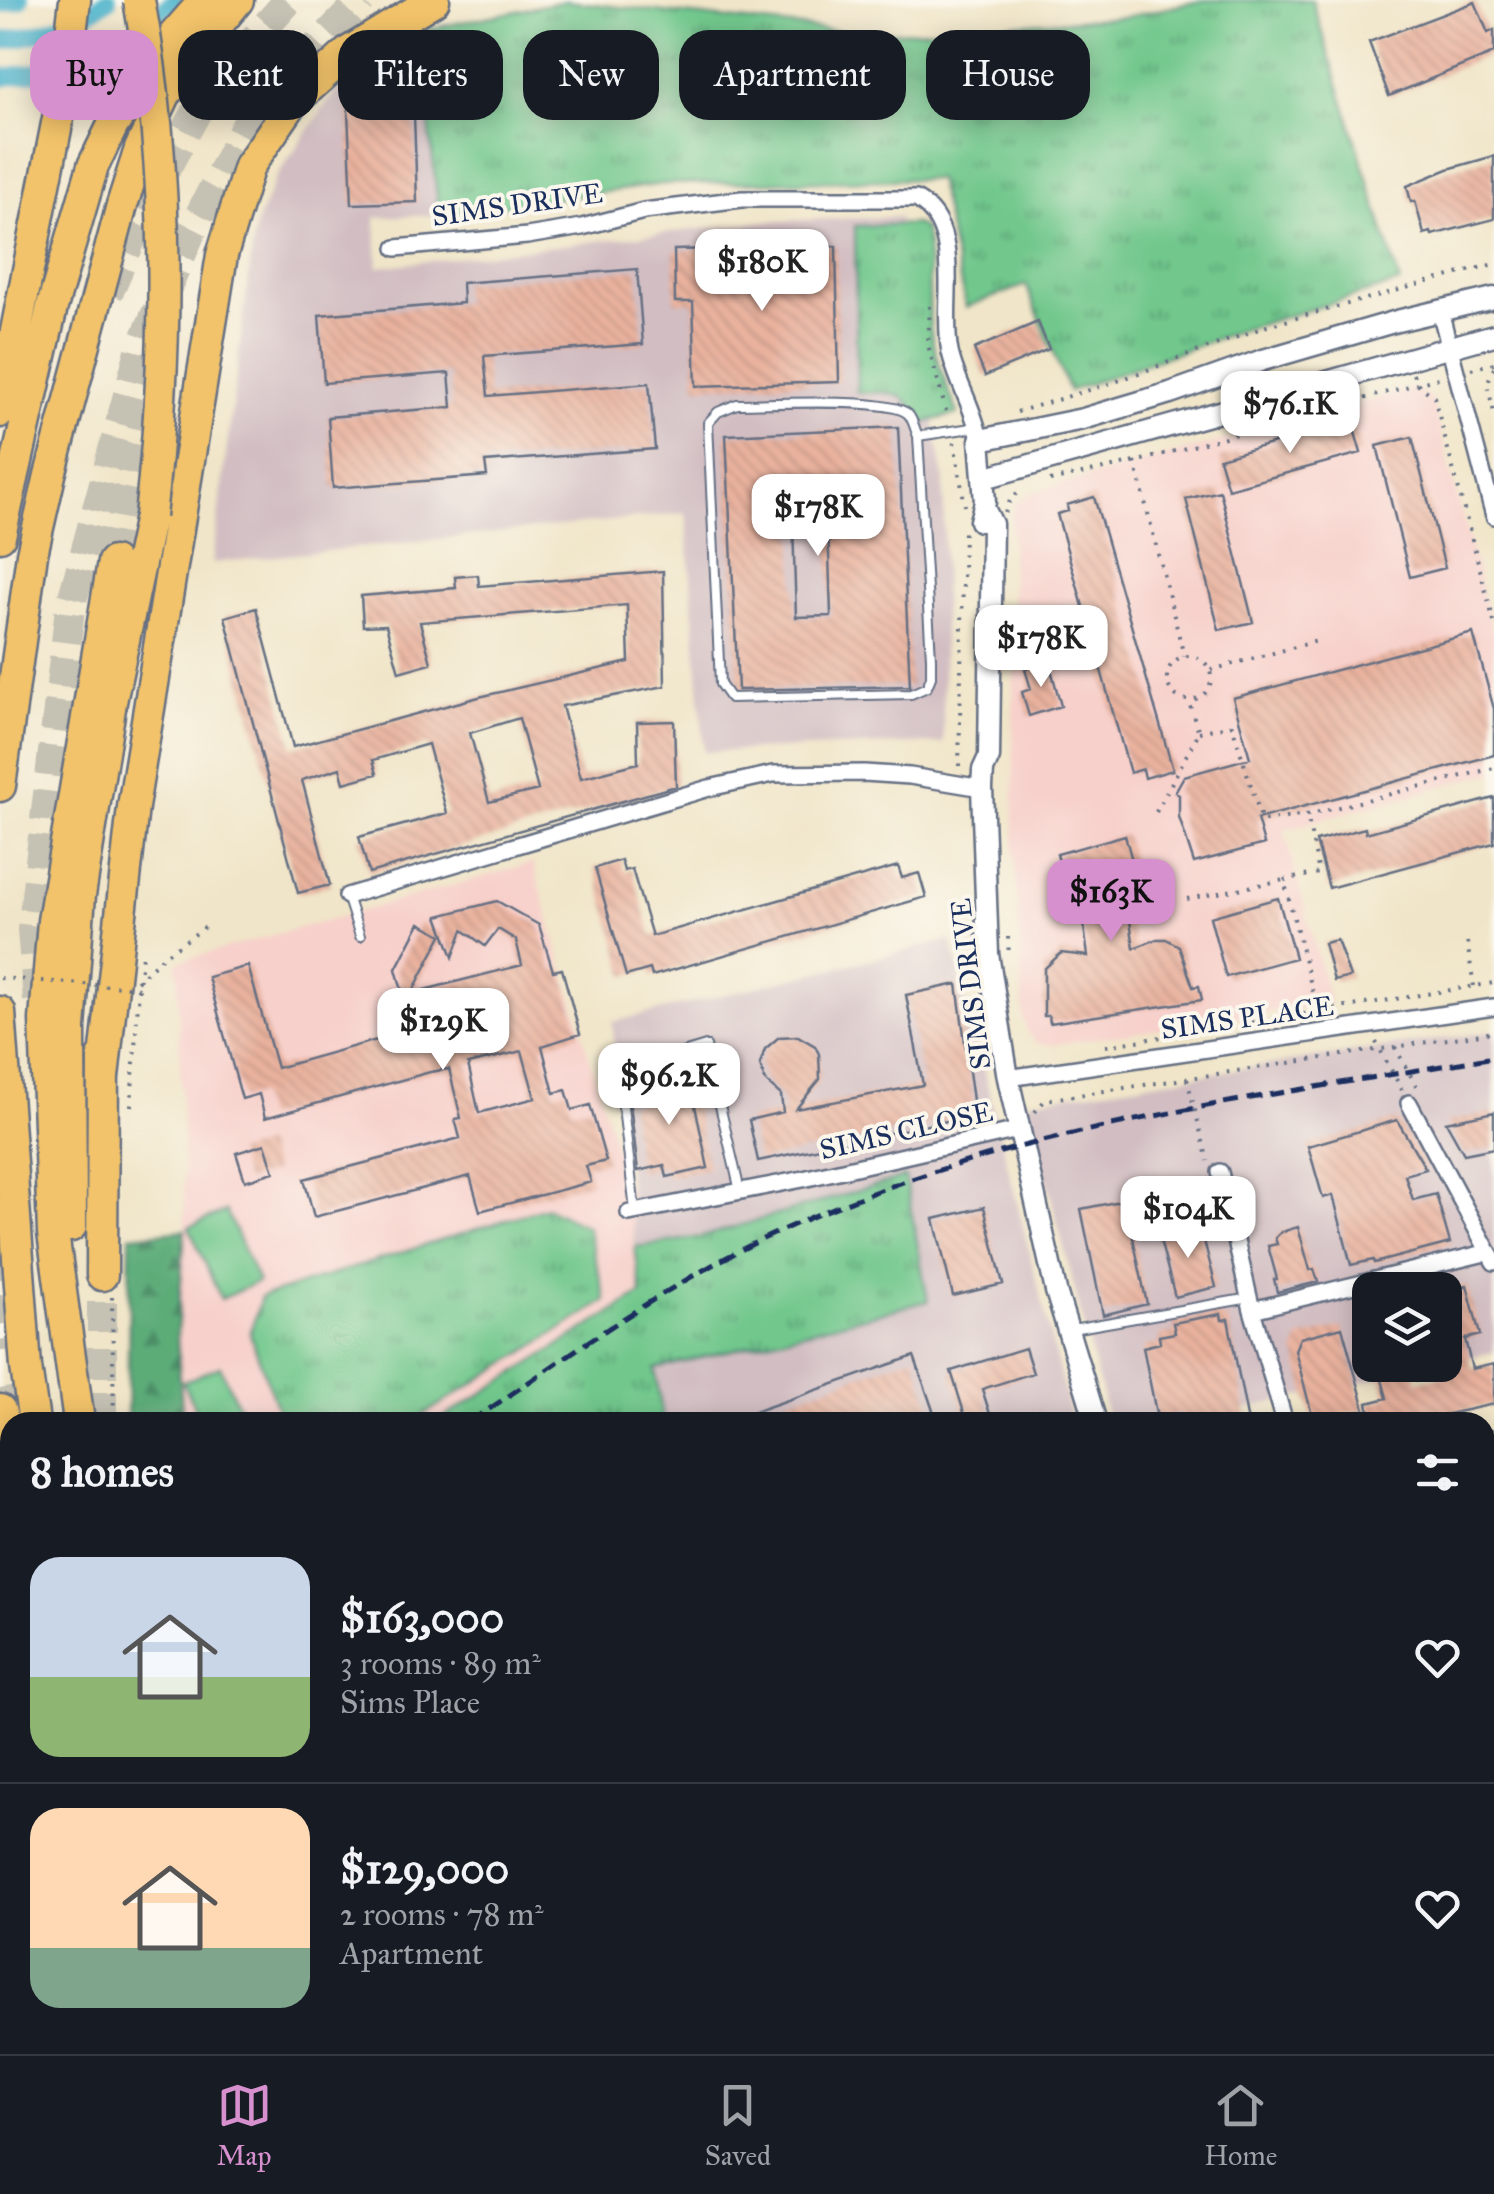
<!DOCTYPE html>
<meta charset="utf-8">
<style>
:root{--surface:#171b24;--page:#20242c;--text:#f1f3f6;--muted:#9ea1a6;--line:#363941;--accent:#d690ce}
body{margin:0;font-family:"IM FELL Great Primer",serif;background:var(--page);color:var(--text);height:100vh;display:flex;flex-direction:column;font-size:38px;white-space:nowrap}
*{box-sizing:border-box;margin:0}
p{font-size:32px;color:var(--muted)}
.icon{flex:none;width:55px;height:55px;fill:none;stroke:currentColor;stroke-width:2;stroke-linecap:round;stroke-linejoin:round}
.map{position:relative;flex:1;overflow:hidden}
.sheet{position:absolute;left:0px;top:1412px;width:1495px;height:642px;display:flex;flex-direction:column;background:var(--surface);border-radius:30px 30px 0 0;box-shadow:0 5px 25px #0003}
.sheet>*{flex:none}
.hud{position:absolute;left:30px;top:30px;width:1435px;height:90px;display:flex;gap:20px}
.fabs{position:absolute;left:1352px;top:1272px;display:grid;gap:20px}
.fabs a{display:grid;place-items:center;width:110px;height:110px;border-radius:20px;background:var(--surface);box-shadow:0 5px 25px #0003;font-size:50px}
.price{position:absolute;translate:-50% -85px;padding:0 22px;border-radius:20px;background:#fff;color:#222;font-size:32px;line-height:65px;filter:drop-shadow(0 2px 5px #0008)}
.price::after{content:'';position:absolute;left:50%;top:60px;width:30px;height:22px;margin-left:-15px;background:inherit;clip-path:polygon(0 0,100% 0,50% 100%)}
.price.current{background:var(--accent);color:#111}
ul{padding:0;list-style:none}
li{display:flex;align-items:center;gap:30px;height:250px;padding:0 30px}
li+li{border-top:2px solid var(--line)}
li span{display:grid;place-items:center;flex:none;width:280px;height:200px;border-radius:30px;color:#555}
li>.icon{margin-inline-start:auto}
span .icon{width:120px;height:120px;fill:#fffc;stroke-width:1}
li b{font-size:42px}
h2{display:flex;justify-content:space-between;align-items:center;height:120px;padding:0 30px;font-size:42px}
.chip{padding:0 35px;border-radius:30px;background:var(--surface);box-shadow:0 5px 25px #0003;font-size:35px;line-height:90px}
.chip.current{background:var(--accent);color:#111}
.dock{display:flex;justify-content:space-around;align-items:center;height:140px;border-top:2px solid var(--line);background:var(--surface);font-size:28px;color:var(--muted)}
.dock a{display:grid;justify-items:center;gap:5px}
.dock .current{color:var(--accent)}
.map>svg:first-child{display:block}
.built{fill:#f7d0cb}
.industrial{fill:#d2bec2}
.grass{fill:url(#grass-tufts);stroke:#467b75;stroke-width:2.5}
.forest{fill:url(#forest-firs);stroke:#3c6e6b;stroke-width:2.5}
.green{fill:#71c78c;stroke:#467b75;stroke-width:2.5}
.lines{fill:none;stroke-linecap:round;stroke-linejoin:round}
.canal{stroke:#4cb2cb;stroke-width:18}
.building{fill:url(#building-back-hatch);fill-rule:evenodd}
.motorway-tunnel{stroke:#c5c1b3;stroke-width:30;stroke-dasharray:30 15;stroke-linecap:butt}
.service-casing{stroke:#666f83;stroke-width:12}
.minor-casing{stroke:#666f83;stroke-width:20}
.tertiary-casing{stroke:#666f83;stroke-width:25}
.primary-casing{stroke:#666f83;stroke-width:30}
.motorway-casing{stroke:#666f83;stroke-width:35}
.path{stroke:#666f83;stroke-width:4;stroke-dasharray:2.5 8;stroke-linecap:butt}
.service{stroke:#fff;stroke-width:8}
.minor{stroke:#fff;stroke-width:15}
.tertiary{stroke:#fff;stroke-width:20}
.primary{stroke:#f2c36a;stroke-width:25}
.motorway{stroke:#f2c36a;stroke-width:30}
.rail{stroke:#1b2f5e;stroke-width:5;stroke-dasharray:15 8;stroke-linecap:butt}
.motorway-bridge-casing{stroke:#666f83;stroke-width:35;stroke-linecap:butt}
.path-bridge{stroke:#666f83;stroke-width:4;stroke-dasharray:2.5 8;stroke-linecap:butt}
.motorway-bridge{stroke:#f2c36a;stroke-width:30}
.labels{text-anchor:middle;stroke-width:8;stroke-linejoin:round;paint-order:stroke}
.street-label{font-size:28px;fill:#1b2f5e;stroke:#fbf7ec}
</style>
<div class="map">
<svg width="1494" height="2054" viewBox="0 0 1494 2054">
<defs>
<pattern id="grass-tufts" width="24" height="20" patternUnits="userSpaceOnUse" patternTransform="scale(2.5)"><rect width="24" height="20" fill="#71c78c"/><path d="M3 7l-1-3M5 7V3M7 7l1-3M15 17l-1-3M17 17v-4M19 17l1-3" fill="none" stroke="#5ca276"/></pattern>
<pattern id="forest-firs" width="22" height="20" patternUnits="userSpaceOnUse" patternTransform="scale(2.5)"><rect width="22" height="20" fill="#5cac78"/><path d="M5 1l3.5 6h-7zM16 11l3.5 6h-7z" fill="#4b8c66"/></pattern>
<pattern id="building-back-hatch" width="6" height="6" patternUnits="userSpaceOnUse" patternTransform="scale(2.5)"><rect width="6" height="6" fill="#e9b29e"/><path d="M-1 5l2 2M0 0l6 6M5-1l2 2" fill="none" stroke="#c7998a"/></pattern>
</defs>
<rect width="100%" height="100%" fill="#fbf7ec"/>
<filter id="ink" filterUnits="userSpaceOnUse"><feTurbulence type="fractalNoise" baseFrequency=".01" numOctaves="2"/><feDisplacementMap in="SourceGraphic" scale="20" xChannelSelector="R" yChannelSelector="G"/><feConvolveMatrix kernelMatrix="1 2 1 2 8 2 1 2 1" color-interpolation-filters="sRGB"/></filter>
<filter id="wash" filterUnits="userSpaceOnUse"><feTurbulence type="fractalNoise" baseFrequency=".0048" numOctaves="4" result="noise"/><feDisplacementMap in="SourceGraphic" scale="40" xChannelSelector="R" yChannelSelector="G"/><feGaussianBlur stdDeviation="2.25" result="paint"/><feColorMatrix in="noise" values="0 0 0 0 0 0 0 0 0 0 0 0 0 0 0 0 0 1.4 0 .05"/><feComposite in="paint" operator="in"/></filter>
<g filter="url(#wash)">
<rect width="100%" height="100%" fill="#f0e5c8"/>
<path class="built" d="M1416,388l16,11 62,237v136l-210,58 46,173 -280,42 -14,-2 -9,-11 -4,-16 -9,-168 -1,-146 1,-30 6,-10v-24l-5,-3 -3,-43 -1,-74 5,-16 17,-10z
M533,863l95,327 13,104 -204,128h-254l-6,-87 8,-105 -8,-268z"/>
<path class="industrial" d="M419,31l20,184 -63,2 2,50 388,-46 133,-4 45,262 -1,264 -239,9 -18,-239 -474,50 43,-336 21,-50 61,-88z
M951,940l121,482h-409l-9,-52 273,-70 -19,-102 -273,49 -23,-225z
M1494,1031v321l-49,11v-73h-75v75h68l-251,57h-78l-83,-321z"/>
<path class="grass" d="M1204,0h108l88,283 -159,47 -172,61 -43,-106 -60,22 -29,-128 -274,5 -224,31 -20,-184 146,-30 301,33 260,-17z
M916,224l8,5c7,32 4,63 6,95 3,32 17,61 28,90l-36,9c-19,-36 -27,-29 -65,-31l-2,-166z
M905,1177l23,124 -273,68 8,53h-226l204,-128 -6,-47 66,-10z
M546,1207l41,20 19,74 -194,121h-130l-32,-88 11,-37z"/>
<path class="forest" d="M185,1230l-8,105 6,87h-56l3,-186z"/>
<path class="green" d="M226,1211l32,71 -37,17 -32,-72z
M220,1366l26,56h-45l-18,-40z"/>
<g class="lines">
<path class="canal" d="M0,5l20,-5
M0,41c41,-6 74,-17 108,-41
M0,78l97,-16 28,-18 49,-44"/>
</g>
<g id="blocks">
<path class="building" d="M1475,2l13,31 6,-3v23l-105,43 -20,-54z
M413,86l4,116 -65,2 -5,-116z
M1494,156v63l-62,16 -1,-3 -7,2 -9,-33 -4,1 -4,-16 41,-17z
M836,246l3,136 -143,4 -3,-84h-18l-1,-52z
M637,269l6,75 -159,12 4,40 161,-13 6,66 -170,13 2,14 -154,12 -5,-71 124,-10 -3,-34 -125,10 -5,-68 144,-12 -1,-20z
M1038,322l11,27 -64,27 -11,-27z
M1352,422l9,31 -133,36 -9,-31z
M898,427l12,259 -172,4 -12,-255zM827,491l4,125 -35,1 -4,-124z
M1412,437l33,131 -35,9 -33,-131z
M1220,491l33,131 -34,8 -33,-131z
M1094,497l79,273 -28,8 -2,-9 -13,4 -73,-259 11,-3 -1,-6z
M663,571l2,115 -103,20 19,72 57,-15 -1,-41 37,-1 2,65 -307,87 -10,-36 88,-24 -19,-69 -55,16 4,14 -33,9 -4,-15 -38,12 28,105 -32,8 -73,-276 31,-9 37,139 186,-50 150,-35 -2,-57 -207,17 11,41 -32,9 -13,-47 -23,1 -2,-30 95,-8 -1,-11 23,-2 1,11zM519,718l19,72 -49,12 -19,-69z
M1473,633l21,76v46l-237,64 7,25 -70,19 -15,-46v-22l-4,-3 9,-16 66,-18 -17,-60z
M1049,662l12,44 -32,10 -7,-24 9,-3 -6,-20z
M1494,798v45l-165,45 -13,-47 49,-13 1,5z
M1125,835l17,62 -15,3 7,48 23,-9h9l13,7 14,41 6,-1 3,14 -152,23 -1,-7h-5v-47l17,-16 27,3 -6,-44 -9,3 -16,-61z
M621,860l3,11 8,-2 20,67 246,-70 4,12 17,-5 7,24 -274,79 -2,-7 -24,7 -31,-108z
M1278,898l17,60 -69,19 -16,-60z
M497,901l42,24 14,46 9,-2 18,65 -38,12 12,47 12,-3 6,20 18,-5 16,56 -20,5 5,16 -111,29 -10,-35 -156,41 -10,-38 156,-41 -5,-19 6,-1 -12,-49 -19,3 -165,46 -6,-24 -17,5 -34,-122 40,-11 29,102 136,-38 -17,-61 24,-46 22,12 -30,58 110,-28 -6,-25 -18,-11 -13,17 -22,-16 -10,27 -15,-41zM522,1051l13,47 -56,15 -11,-49z
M1337,940l13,37 -16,4 -10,-38z
M957,984l18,131 -217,46 -9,-41 34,-8 -2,-17 -16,-14 -5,-17 5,-15 14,-12 19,-1 17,10 4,8 1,25 -24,30 127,-24 -17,-90z
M688,1072l20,96 -41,9 -3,-12 -26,6 -8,-67 21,-4 -4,-19z
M1494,1112v36l-30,6 -18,-32z
M1397,1120l29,49 -21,6 8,25 23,-6 14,49 -76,20 -1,-3 -22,5 -18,-70 -10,3 -15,-52z
M265,1144l9,28 -29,9 -9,-28z
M1125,1200l22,104 -44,11 -22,-106z
M984,1207l19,77 -50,12 -19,-77z
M1200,1225l16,62 -41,10 -16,-61z
M1298,1227l12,43 4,-1 4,13 -41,10 -3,-13h3l-9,-33 9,-2 -2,-6 6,-6z
M1467,1285l13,50 -15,4 7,30 22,-5v40l-64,14 1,4h-59l-4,-19 19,-5 -9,-33h35l4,16 28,-6v-85z
M1221,1314l1,6 6,-1 20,103h-69v-8l-22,4 -14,-71 17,-4 -1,-7 16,-3 -2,-10z
M1342,1327l23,82 -45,11 -8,-5 -17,-65 5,-12z
M1025,1348l8,25 -51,16 8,25 -23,8 -16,-51z
M914,1356l22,63 -10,3h-201z"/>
</g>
</g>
<g filter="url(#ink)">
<use href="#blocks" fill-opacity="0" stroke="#666f83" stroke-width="2.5"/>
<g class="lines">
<path class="motorway-tunnel" d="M108,293l39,-90 61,-112 81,-91
M113,562l34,-162
M38,1000l-6,-70 38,-322 70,-257 51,-119 61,-119 110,-113
M0,1249l12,101
M0,1389l9,46
M102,1422v-147
M155,2045l2,9"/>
<g class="service-casing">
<path id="service" d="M737,404c29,0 154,-7 171,10 5,5 7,16 10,22l13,222v19l-4,10 -16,7 -181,4 -10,-14 -12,-261 10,-11z
M918,436l60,-9
M347,896l13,40
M635,1211l-16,-139 87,-26 34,145
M1072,1329l178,-31
M1485,1529l9,-2
M610,2054l25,-9"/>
</g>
<g class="minor-casing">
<path id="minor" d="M396,248l131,-12 55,-9 62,-16 98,-12h174c50,28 24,106 34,153 7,31 25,58 30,88
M1440,311l54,205
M347,896l362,-108 64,-14 91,-1 46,3 72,12
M1008,1078l486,-71
M1409,1103l85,159
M1220,1172l32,138 33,112
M629,1213l174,-34 215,-49
M1252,1310l237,-58
M1485,1619l9,-2
M1485,1897l6,-1
M366,2045l3,9
M545,2045l3,9
M736,2045l3,9
M906,2045l3,9
M1257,2045l2,9
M222,2054l25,-9"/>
</g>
<g class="tertiary-casing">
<path id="tertiary" d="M984,478l510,-143
M985,510l7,14 -3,233 -6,13 -1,18 6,166 20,124 48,213 40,131
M980,521l5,-19 -5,-62 103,-21 87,-26 93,-33 134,-39 97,-23"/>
</g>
<g class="primary-casing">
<path id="primary" d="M1485,1445l9,-2
M0,1869l10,-8
M1485,1991l9,-1
M133,2045l2,9
M177,2045l3,9
M1063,2054l46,-9"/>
</g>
<g class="motorway-casing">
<path id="motorway" d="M0,412l65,-329 10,-83
M0,536l52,-229 41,-141 20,-41 55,-83 37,-42
M0,786l32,-232 18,-79 72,-270 18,-56 25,-54 26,-38 47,-57
M0,1012l26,355 8,55
M103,1077l30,-270 27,-166 62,-386 27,-89 44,-64 57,-51 84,-51
M71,1226l-1,-198 10,-133 31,-193 39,-186
M102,1275l1,-218
M0,1410l10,32
M79,1422l-26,-189 -8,-213 8,-99 60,-359"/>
</g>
<path class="path" d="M930,306l-2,39 20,73
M1494,368l-7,16 7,28
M1471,369l23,-6
M1413,374l4,9 17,14 60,225
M1017,412l95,-29 155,-57 227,-62
M954,442l11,64
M1135,462l49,194
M1050,481l85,-19 307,-85
M1005,513l6,-15 11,-9
M1167 678a22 22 0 1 1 44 0a22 22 0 1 1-44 0Z
M1211,670l106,-29
M1199,732l33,-7 30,96 45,-6
M959,766l5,-235
M1156,812l43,-80 -11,-32
M1187,899l97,-19
M1008,937l1,21
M1467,942l7,44
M137,981l28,-26 46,-32
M1318,1012l-34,-132 35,-7 -12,-58 187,-47
M1376,1042l26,48
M1106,1046l388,-63
M1395,1047l24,44
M1187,1079l21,82
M131,1106l8,-118
M1035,1112l10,-12 449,-68
M112,1297l2,125
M0,1714l10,2
M1485,1719l9,-1
M0,1834l10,-8
M0,1926l10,-4
M92,2045l2,9
M338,2045l3,9
M1228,2053v1"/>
<use href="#service" class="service"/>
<use href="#minor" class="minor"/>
<use href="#tertiary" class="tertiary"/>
<use href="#primary" class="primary"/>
<use href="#motorway" class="motorway"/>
<path class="rail" d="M470,1422c100,-67 198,-140 308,-190 226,-105 473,-132 716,-175
M0,1757l10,-7"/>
<g class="motorway-bridge-casing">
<path id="motorway-bridge" d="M139,0c31,168 30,346 11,516"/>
</g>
<path class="path-bridge" d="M0,978l139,10 3,-34"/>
<use href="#motorway-bridge" class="motorway-bridge"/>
</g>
</g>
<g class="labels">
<g class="street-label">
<text transform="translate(517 204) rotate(-8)" y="10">SIMS DRIVE</text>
<text transform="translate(970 984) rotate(-97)" y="10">SIMS DRIVE</text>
<text transform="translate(1247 1017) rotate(-8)" y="10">SIMS PLACE</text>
<text transform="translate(906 1130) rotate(-13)" y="10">SIMS CLOSE</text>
</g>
</g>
</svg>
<div class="fabs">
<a><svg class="icon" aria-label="layers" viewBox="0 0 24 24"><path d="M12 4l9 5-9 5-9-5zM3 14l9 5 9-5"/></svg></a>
</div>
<b class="price" style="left:762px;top:314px">$180K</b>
<b class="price" style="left:1290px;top:456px">$76.1K</b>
<b class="price" style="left:818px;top:559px">$178K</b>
<b class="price" style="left:1041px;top:690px">$178K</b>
<b class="price current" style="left:1111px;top:944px">$163K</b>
<b class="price" style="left:443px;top:1073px">$129K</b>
<b class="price" style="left:669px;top:1128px">$96.2K</b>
<b class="price" style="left:1188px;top:1261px">$104K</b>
<div class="hud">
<a class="chip current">Buy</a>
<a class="chip">Rent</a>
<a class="chip">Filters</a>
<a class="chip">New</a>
<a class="chip">Apartment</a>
<a class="chip">House</a>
</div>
<section class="sheet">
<h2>8 homes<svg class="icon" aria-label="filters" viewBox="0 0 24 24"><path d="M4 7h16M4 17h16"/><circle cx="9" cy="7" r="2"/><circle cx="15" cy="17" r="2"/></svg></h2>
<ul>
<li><span style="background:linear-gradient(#c9d6e8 60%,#8fb573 0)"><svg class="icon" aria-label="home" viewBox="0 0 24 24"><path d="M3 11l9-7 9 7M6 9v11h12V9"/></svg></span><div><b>$163,000</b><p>3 rooms · 89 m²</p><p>Sims Place</p></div><svg class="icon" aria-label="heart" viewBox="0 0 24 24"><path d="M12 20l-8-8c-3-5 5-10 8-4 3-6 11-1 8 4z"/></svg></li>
<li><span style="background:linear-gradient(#ffd9b3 70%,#7fa58c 0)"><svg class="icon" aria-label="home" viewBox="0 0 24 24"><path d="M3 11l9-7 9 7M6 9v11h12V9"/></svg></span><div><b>$129,000</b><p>2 rooms · 78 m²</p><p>Apartment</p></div><svg class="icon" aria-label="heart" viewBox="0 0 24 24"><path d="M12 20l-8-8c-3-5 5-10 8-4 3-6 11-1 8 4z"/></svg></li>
</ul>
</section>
</div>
<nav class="dock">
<a class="current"><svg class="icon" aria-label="map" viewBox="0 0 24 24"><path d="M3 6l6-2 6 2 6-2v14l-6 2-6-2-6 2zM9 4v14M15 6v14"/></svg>Map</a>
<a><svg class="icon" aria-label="saved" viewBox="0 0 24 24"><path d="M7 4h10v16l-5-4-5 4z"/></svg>Saved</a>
<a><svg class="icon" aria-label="home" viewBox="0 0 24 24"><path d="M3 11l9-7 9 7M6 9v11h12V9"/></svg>Home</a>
</nav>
